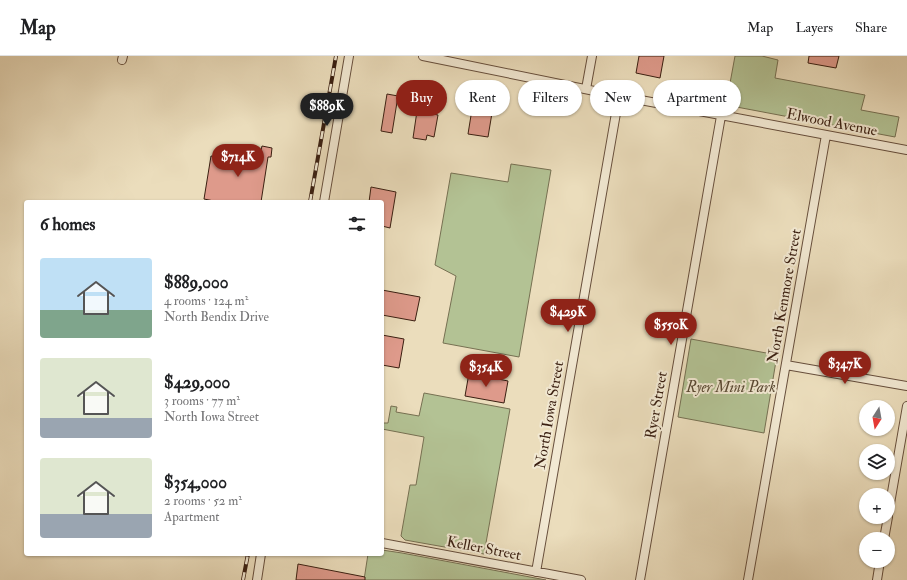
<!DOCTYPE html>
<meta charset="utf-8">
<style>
:root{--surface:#fff;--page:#f2f2f2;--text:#202124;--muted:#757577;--line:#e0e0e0;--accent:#8f2418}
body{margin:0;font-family:"IM FELL Double Pica",serif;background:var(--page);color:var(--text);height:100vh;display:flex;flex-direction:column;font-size:15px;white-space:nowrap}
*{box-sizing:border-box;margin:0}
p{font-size:13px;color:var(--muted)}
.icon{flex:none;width:22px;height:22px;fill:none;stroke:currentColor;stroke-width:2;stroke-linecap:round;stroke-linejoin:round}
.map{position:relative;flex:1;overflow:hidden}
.details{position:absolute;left:24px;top:144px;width:360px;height:356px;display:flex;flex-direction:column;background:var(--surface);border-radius:4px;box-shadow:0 1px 3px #0004}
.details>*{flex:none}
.banner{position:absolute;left:396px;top:24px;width:380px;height:36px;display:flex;gap:8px}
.needle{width:26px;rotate:191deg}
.controls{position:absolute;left:859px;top:344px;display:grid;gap:8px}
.controls a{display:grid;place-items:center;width:36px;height:36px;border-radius:50%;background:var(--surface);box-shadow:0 1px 3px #0004;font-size:20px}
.price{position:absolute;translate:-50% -34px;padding:0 9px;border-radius:14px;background:var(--accent);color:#fff;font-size:13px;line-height:26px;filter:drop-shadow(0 1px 2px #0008)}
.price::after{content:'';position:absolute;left:50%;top:24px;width:12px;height:9px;margin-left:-6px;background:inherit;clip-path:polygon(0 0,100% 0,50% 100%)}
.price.active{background:#222;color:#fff}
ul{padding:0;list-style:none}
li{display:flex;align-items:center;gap:12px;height:100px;padding:0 16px}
li span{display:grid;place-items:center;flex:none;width:112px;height:80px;border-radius:4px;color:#555}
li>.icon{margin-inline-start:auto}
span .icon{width:48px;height:48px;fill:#fffc;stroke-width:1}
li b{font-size:17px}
h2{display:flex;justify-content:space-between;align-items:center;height:48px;padding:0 16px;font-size:17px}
.chip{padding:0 14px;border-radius:18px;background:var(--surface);box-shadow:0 1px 3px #0004;font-size:14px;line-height:36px}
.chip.active{background:var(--accent);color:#fff}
header{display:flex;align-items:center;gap:24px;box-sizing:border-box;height:56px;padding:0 20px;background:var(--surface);border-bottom:1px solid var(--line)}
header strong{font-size:19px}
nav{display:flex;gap:22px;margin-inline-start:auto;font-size:14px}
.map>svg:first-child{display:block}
.green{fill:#b3c294;stroke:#767052}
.building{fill:#de9a8b;stroke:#3a1f11}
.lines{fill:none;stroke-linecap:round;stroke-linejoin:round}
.minor-casing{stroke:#664e3c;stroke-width:10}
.minor{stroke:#f2e9d3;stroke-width:8}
.rail-casing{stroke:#3a1f11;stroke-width:4}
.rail{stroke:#f2e9d3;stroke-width:2.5;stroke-dasharray:8;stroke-linecap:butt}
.labels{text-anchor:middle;stroke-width:4;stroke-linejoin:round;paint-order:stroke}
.street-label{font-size:15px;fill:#3a1f11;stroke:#f2e9d3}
.park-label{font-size:15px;font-style:italic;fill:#584832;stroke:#f2e9d3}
</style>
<header>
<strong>Map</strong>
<nav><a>Map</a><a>Layers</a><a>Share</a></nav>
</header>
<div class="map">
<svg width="907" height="524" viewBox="0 0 907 524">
<rect width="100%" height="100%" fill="#ebddbc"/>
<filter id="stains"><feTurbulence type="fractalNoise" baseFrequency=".005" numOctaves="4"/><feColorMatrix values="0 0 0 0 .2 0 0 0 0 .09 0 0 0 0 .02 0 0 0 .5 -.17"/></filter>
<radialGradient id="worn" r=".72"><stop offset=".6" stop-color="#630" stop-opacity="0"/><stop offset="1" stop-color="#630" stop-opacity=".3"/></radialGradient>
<path class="green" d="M735,0h27l16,4 -3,18 90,17 -4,15 38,7 -4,20 -169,-32z
M511,108l40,6 -32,187 -76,-14 13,-67 -21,-11 16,-92 57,9z
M691,283l86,16 -13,78 -86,-16z
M424,337l86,16 -26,145 -79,-14 -4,-4 9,-51h6l8,-48 -42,-8v-6h6l3,-17 6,1 -1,5 23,4z
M382,494l20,3 144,27h-182l4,-26h14z"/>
<path class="building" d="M639,0h25l-4,22 -24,-5z
M809,0h30l-3,12 -28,-5z
M387,38l11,2 -6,37 -11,-2z
M474,41l20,4 -6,36 -20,-3z
M417,55l21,4 -4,22 -7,-2 -1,5 -13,-2z
M262,90l10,2 -1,9h-3l-7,45h-42l-15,-3 7,-43 33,5 1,-9 15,2z
M371,131l25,5 -6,36 -8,-2v-24h-13z
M382,234l38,7 -5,24 -33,-6z
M382,279l22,4 -5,29 -17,-3z
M469,317l39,8 -4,22 -39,-7z
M298,508l67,13v3h-69z"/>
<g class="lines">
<g class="minor-casing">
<path id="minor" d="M423,0l196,40 288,54
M122,4l1,-4
M586,33l6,-33
M324,146l25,-146
M786,309l121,21
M888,459l19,-109
M884,483l4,-22
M382,487l199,37
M536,516l83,-476
M257,524l4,-26
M640,524l81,-464
M748,524l78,-445
M877,524l3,-19"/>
</g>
<use href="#minor" class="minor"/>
<g class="rail-casing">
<path id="rail" d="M310,146l26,-146
M243,524l5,-26"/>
</g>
<use href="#rail" class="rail"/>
</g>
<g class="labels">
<g class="street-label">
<text transform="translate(832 66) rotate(11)" y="5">Elwood Avenue</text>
<text transform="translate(784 240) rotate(-80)" y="5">North Kenmore Street</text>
<text transform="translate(656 349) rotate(-80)" y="5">Ryer Street</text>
<text transform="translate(549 359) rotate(-80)" y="5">North Iowa Street</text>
<text transform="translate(484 492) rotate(11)" y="5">Keller Street</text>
</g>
<g class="park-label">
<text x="731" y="336">Ryer Mini Park</text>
</g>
</g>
<rect width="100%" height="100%" filter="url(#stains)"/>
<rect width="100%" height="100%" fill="url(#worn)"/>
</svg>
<div class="controls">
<a><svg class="needle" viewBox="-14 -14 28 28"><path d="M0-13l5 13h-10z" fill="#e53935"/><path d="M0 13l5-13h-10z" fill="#757577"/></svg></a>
<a><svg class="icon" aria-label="layers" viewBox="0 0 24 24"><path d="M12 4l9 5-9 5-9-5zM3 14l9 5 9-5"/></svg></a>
<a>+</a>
<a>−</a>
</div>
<b class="price active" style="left:327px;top:71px">$889K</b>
<b class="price" style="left:238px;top:122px">$714K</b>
<b class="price" style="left:568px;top:277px">$429K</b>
<b class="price" style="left:671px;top:290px">$550K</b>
<b class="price" style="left:845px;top:329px">$347K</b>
<b class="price" style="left:486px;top:332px">$354K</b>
<div class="banner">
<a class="chip active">Buy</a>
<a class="chip">Rent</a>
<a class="chip">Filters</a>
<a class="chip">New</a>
<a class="chip">Apartment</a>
</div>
<section class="details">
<h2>6 homes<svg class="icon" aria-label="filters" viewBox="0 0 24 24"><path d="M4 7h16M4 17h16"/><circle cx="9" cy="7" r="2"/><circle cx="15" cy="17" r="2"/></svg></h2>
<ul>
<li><span style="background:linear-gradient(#bfe0f5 65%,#7fa58c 0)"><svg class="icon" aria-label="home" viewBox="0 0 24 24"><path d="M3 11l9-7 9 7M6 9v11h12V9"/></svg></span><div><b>$889,000</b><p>4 rooms · 124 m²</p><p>North Bendix Drive</p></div></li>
<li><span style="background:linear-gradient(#dfe7d0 75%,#9aa5b1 0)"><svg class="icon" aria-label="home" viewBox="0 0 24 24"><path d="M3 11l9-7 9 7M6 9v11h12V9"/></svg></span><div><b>$429,000</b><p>3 rooms · 77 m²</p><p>North Iowa Street</p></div></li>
<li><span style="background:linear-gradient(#dfe7d0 70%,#9aa5b1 0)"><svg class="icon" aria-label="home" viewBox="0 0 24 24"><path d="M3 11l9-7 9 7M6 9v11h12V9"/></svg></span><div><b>$354,000</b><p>2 rooms · 52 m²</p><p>Apartment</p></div></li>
</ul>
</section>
</div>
